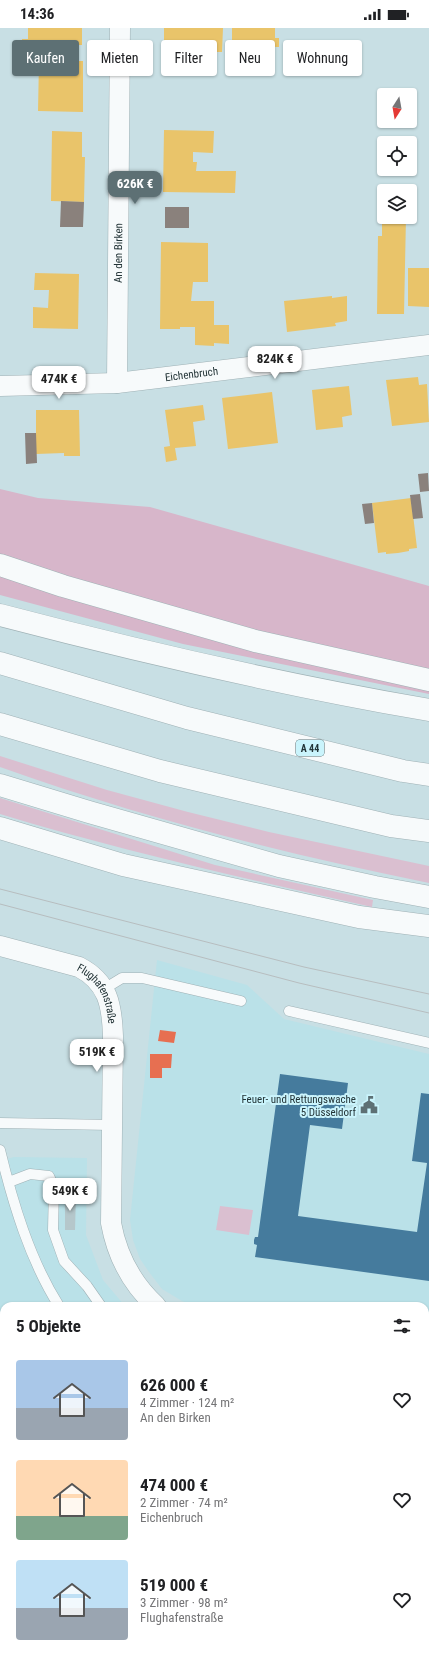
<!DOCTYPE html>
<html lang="de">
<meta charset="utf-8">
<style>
:root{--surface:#fff;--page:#f2f2f2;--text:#202124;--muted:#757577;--accent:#5d7074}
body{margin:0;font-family:"Roboto Condensed",sans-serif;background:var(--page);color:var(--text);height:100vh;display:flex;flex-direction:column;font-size:15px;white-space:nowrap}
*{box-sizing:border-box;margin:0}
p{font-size:13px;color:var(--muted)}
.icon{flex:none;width:22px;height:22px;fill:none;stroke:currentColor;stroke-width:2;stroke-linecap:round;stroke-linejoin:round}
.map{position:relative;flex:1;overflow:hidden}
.side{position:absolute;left:0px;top:1274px;width:429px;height:356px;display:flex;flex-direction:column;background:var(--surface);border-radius:12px 12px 0 0;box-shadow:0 1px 3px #0004}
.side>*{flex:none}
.banner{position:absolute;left:12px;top:12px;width:405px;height:36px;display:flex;gap:8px}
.needle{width:26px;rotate:191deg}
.buttons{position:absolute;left:377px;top:60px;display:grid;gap:8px}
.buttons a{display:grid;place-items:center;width:40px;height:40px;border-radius:4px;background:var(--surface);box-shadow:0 1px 3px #0004;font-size:20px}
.price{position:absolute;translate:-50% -34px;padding:0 9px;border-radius:8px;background:#fff;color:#222;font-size:13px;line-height:26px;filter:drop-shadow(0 1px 2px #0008)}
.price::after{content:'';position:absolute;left:50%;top:24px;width:12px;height:9px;margin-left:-6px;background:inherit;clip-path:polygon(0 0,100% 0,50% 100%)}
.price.active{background:var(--accent);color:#fff}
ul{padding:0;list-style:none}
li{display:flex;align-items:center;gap:12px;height:100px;padding:0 16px}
li span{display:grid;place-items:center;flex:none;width:112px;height:80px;border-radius:4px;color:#555}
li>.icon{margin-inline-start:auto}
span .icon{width:48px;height:48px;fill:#fffc;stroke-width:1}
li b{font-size:17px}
h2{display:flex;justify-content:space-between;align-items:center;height:48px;padding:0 16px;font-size:17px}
.chip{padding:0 14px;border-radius:4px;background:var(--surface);box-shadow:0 1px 3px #0004;font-size:14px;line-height:36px}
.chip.active{background:var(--accent);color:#fff}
.status{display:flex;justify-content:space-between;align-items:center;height:28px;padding:0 20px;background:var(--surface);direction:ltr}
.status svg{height:11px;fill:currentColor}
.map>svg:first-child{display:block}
.built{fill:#bae1e8}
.green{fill:#dabfd0}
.forest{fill:#d7b6ca}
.homes{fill:#e9c46a}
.shops{fill:#e76f51}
.public{fill:#457b9d}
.industry{fill:#8a817c}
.building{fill:#b5c7cb}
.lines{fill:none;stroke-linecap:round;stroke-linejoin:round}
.lane-casing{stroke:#9fb1b5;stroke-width:11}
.street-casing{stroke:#9fb1b5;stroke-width:21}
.primary-casing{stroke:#9fb1b5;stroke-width:23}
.highway-casing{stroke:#9fb1b5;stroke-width:23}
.lane{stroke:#f7fafb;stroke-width:10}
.street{stroke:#f7fafb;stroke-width:20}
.primary{stroke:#f7fafb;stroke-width:22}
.highway{stroke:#f7fafb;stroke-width:22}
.tram{stroke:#b7bdbf;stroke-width:1}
.labels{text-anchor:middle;stroke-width:4;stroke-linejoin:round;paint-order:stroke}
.shield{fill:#caf4fc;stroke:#556e72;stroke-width:1}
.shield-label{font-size:10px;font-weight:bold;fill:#233437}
.street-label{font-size:11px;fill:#233437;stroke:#caf4fc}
.poi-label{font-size:11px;fill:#233437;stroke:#caf4fc;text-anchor:end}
</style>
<div class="status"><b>14:36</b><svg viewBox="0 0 49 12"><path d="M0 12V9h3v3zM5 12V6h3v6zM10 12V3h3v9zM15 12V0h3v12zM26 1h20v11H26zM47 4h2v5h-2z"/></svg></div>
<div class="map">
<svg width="429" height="1630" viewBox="0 0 429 1630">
<rect width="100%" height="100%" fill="#c8dfe4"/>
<path class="built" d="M157,932l90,25 37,34 145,35v334l-4,-2v-80h-229l-14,-5 -20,-12 -13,-17 -9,-13 -7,-19 -3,-20z
M14,1129l73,1 -1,77 17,45 22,26h-121v348h421v-230l4,2v232h-429v-497z"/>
<path class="green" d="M0,728l107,34 81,22 81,20 160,34v17c-145,-29 -289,-66 -429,-116z
M0,770l215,67 158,35 -1,7c-125,-28 -250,-56 -372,-93z
M220,1178l33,4 -4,25 -33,-5z
M182,1626h191v4h-190z"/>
<path class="forest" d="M0,461l38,9 112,9 279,79v108l-246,-50 -183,-49z"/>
<path class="homes" d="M28,0h54v17h-29v9l-31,-1v-14h6z
M164,0h59l-1,24h-10v15h-48z
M232,0h43v10h4v9l-47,-1z
M39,33h44v51l-45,-1z
M164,102l50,1 -1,22 -20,-1v10h4l-1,9h40l-1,22 -72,-1z
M52,103l30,1v25h3l-1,45 -33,-1z
M382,177h2v12h22l-2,97h-27l1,-78h4z
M161,214l47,1v39h-15l-2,19h23v24h15v19l-15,-1v3l-19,-1v-18h-15v2h-20z
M408,240h21v39l-21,-1z
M35,245l44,1 -1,55 -45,-1v-21l15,1 1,-18h-15z
M332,268v2l15,-2v25l-12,2 1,3 -49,6 -3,-31z
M418,349l1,8 8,-1 2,38 -37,4 -6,-46z
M349,358l3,29 -10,2 1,10 -27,3 -4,-40z
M272,364l6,51 -50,6 -6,-51z
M203,377l2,15 -12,2 3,24 -21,2 2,12 -11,2 -2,-15 6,-1 -5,-36z
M36,382h43l1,46h-16v-3l-28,1z
M411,470l6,50 -8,1v2l-11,2 -12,1v-2l-8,1 -6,-50z"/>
<path class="shops" d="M160,1002l16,2 -2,11 -16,-2z
M150,1026h22l-1,14h-9v10h-12z"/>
<path class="public" d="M280,1046l68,9 -6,46 -32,-4 -12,91 119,16 10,-69 -15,-2 9,-68 8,1v187l-174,-24 2,-12 -3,-1v-4l1,-3h3z"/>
<path class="industry" d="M61,173l23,1 -1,25h-23z
M165,179h24v21h-24z
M25,405h11l1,30 -11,1z
M428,445l1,18 -9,1 -2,-18z
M420,466l3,24 -10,1 -3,-24z
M372,475l2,20 -9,1 -3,-20z"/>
<path class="building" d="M65,1167h11l-1,35h-10z"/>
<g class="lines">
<g class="lane-casing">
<path id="lane" d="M104,961l18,-11h20l99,23
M289,983l140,32
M0,1095l112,2
M0,1122c13,54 30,110 59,156
M9,1154l21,-8 19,2 5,11 -1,43 11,31 23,25 14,20
M425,1426l4,1
M0,1462l4,1
M425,1549l4,2
M165,1626l1,4"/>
</g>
<g class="street-casing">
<g id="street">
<path id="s1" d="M117,355l3,-355"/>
<path id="s2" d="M0,358l117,-3 312,-38"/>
<path id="s3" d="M0,918l79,21c29,15 33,38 34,69l-2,187c6,33 20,60 45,83"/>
<path d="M425,1378l4,1"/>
</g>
</g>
<g class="primary-casing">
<path id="primary" d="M0,537l63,21 192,55 174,39
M0,800l123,37 236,52 70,9"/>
</g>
<g class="highway-casing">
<path id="highway" d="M0,587c141,37 285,70 429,95
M0,635l187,55 216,53 26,4
M0,696l160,47 231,55 38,5
M0,757l89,27 190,54 96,21 54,10"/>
</g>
<use href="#lane" class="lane"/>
<use href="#street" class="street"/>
<use href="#primary" class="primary"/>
<use href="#highway" class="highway"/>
<path class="tram" d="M0,861l304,78 125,27
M0,876l299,79 130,30"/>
</g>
<defs>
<g id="civic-bare" transform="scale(1.38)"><path d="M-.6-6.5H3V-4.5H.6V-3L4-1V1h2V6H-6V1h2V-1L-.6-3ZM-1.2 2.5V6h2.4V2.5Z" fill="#5d7074" stroke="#caf4fc" stroke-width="2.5" paint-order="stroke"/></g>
</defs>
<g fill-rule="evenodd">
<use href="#civic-bare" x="369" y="1077"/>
</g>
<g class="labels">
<rect class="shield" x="296" y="712" width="28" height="16" rx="3"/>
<g class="shield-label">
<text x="310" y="724">A 44</text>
</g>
<g class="street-label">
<text dy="4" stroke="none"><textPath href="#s1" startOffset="130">An den Birken</textPath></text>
<text dy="4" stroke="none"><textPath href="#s2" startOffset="192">Eichenbruch</textPath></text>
<text dy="4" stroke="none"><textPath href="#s3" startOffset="116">Flughafenstraße</textPath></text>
</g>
<g class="poi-label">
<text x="356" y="1075">Feuer- und Rettungswache<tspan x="356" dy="13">5 Düsseldorf</tspan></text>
</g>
</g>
</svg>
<div class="buttons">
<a><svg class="needle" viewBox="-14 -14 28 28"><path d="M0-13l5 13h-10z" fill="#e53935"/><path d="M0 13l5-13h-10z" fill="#757577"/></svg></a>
<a><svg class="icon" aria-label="locate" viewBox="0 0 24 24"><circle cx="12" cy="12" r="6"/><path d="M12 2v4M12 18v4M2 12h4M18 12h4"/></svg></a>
<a><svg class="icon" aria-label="layers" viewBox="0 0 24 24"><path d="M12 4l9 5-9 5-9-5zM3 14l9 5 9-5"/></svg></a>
</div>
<b class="price active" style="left:135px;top:177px">626K €</b>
<b class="price" style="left:275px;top:352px">824K €</b>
<b class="price" style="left:59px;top:372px">474K €</b>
<b class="price" style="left:97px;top:1045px">519K €</b>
<b class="price" style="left:70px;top:1184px">549K €</b>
<div class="banner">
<a class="chip active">Kaufen</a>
<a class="chip">Mieten</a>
<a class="chip">Filter</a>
<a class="chip">Neu</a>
<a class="chip">Wohnung</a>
</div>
<section class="side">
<h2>5 Objekte<svg class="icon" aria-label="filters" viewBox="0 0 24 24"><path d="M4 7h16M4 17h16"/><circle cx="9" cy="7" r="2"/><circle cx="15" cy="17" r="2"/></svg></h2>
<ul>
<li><span style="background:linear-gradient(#a9c7e8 60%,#9aa5b1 0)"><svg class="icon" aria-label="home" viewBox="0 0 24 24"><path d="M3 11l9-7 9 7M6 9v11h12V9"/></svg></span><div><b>626 000 €</b><p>4 Zimmer · 124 m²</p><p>An den Birken</p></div><svg class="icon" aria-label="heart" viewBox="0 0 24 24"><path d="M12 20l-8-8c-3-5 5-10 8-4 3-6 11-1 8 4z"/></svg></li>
<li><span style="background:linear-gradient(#ffd9b3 70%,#7fa58c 0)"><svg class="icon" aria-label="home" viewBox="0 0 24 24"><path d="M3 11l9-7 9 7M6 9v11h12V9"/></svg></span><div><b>474 000 €</b><p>2 Zimmer · 74 m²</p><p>Eichenbruch</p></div><svg class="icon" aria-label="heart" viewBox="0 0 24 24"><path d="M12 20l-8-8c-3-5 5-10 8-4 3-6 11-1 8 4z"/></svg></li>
<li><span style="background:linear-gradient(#bfe0f5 60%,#9aa5b1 0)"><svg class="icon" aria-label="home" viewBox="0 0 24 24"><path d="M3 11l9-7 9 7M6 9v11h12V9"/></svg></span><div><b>519 000 €</b><p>3 Zimmer · 98 m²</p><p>Flughafenstraße</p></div><svg class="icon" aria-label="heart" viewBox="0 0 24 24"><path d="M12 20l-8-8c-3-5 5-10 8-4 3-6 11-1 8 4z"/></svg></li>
</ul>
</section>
</div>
